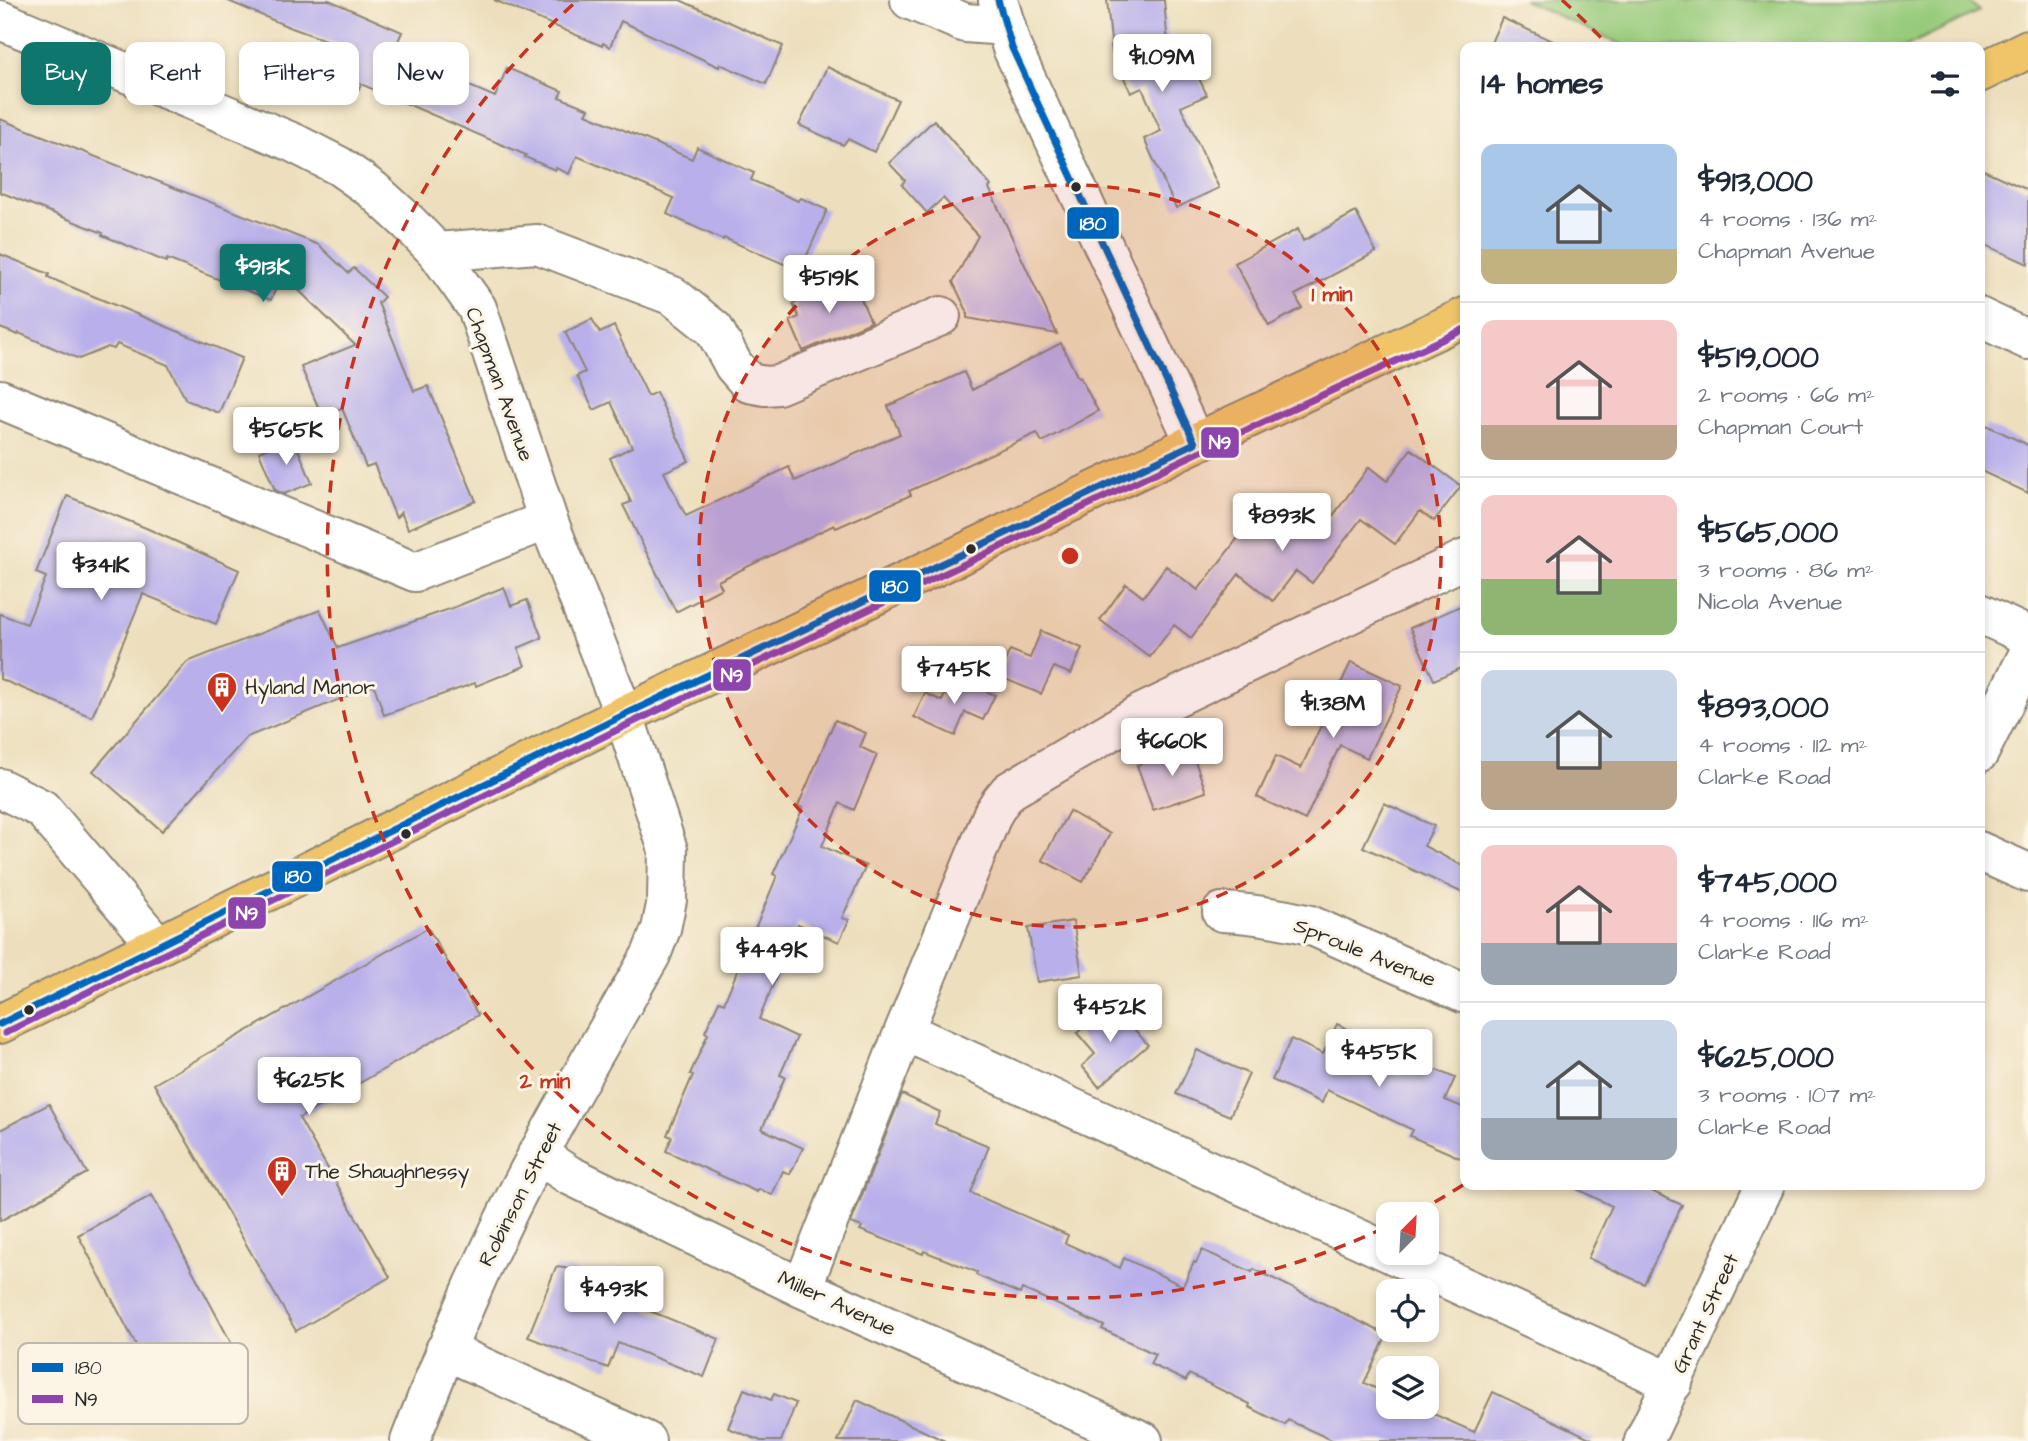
<!DOCTYPE html>
<meta charset="utf-8">
<style>
:root{--surface:#fff;--page:#f2f2f3;--text:#1f2937;--muted:#747a83;--line:#e0e1e3;--accent:#0f766e}
body{margin:0;font-family:"Architects Daughter",sans-serif;background:var(--page);color:var(--text);height:100vh;display:flex;flex-direction:column;font-size:26px;white-space:nowrap}
*{box-sizing:border-box;margin:0}
p{font-size:23px;color:var(--muted)}
.icon{flex:none;width:38px;height:38px;fill:none;stroke:currentColor;stroke-width:2;stroke-linecap:round;stroke-linejoin:round}
.map{position:relative;flex:1;overflow:hidden}
.sheet{position:absolute;left:1460px;top:42px;width:525px;height:1148px;display:flex;flex-direction:column;background:var(--surface);border-radius:14px;box-shadow:0 4px 10px #0003}
.sheet>*{flex:none}
.top-card{position:absolute;left:21px;top:42px;width:665px;height:63px;display:flex;gap:14px}
.needle{width:46px;rotate:24deg}
.buttons{position:absolute;left:1376px;top:1202px;display:grid;gap:14px}
.buttons a{display:grid;place-items:center;width:63px;height:63px;border-radius:14px;background:var(--surface);box-shadow:0 4px 10px #0003;font-size:35px}
.price{position:absolute;translate:-50% -60px;padding:0 16px;border-radius:7px;background:#fff;color:#222;font-size:23px;line-height:46px;filter:drop-shadow(0 2px 4px #0008)}
.price::after{content:'';position:absolute;left:50%;top:42px;width:21px;height:16px;margin-left:-10px;background:inherit;clip-path:polygon(0 0,100% 0,50% 100%)}
.price.selected{background:var(--accent);color:#fff}
ul{padding:0;list-style:none}
li{display:flex;align-items:center;gap:21px;height:175px;padding:0 21px}
li+li{border-top:2px solid var(--line)}
li span{display:grid;place-items:center;flex:none;width:196px;height:140px;border-radius:14px;color:#555}
li>.icon{margin-inline-start:auto}
span .icon{width:84px;height:84px;fill:#fffc;stroke-width:1}
li b{font-size:30px}
h2{display:flex;justify-content:space-between;align-items:center;height:84px;padding:0 21px;font-size:30px}
.tag{padding:0 24px;border-radius:14px;background:var(--surface);box-shadow:0 4px 10px #0003;font-size:24px;line-height:63px}
.tag.selected{background:var(--accent);color:#fff}
.map>svg:first-child{display:block}
.green{fill:#97ca7a;stroke:#617a52;stroke-width:2}
.building{fill:#b9b0eb}
.lines{fill:none;stroke-linecap:round;stroke-linejoin:round}
.minor-casing{stroke:#8c8574;stroke-width:42}
.major-casing{stroke:#8c8574;stroke-width:42}
.minor{stroke:#fff;stroke-width:38}
.major{stroke:#f0c469;stroke-width:38}
.bus-1-casing{stroke:#fcf5e5;stroke-width:12}
.bus-2-casing{stroke:#fcf5e5;stroke-width:12}
.bus-1{stroke:#0065bd;stroke-width:7}
.bus-2{stroke:#8e44ad;stroke-width:7}
.ring{fill:none;stroke:#c8321e;stroke-width:3.5;stroke-dasharray:12 9}
.bus-dot{fill:#2b2b2b;stroke:#fcf5e5;stroke-width:2.5}
.labels{text-anchor:middle;stroke-width:6;stroke-linejoin:round;paint-order:stroke}
.street-label{font-size:21px;fill:#2b2b2b;stroke:#fcf5e5}
.poi-label{font-size:21px;fill:#2b2b2b;stroke:#fcf5e5;text-anchor:start}
.key{fill:#fcf5e5;stroke:#bdb8ad;stroke-width:2}
.key-label{font-size:19px;fill:#2b2b2b}
.centre{fill:#c8321e;stroke:#fcf5e5;stroke-width:3.5}
.ring-label{font-size:21px;text-anchor:middle;font-weight:bold;fill:#c8321e;stroke:#fcf5e5;stroke-width:6;stroke-linejoin:round;paint-order:stroke}
.line-badge{stroke:#fcf5e5;stroke-width:2.5}
.badge-label{font-size:19px;text-anchor:middle;font-weight:bold;fill:#fff}
</style>
<div class="map">
<svg width="2028" height="1441" viewBox="0 0 2028 1441">
<rect width="100%" height="100%" fill="#fcf5e5"/>
<filter id="ink" filterUnits="userSpaceOnUse"><feTurbulence type="fractalNoise" baseFrequency=".0143" numOctaves="2"/><feDisplacementMap in="SourceGraphic" scale="14" xChannelSelector="R" yChannelSelector="G"/><feConvolveMatrix kernelMatrix="1 2 1 2 8 2 1 2 1" color-interpolation-filters="sRGB"/></filter>
<filter id="wash" filterUnits="userSpaceOnUse"><feTurbulence type="fractalNoise" baseFrequency=".00686" numOctaves="4" result="noise"/><feDisplacementMap in="SourceGraphic" scale="28" xChannelSelector="R" yChannelSelector="G"/><feGaussianBlur stdDeviation="1.57" result="paint"/><feColorMatrix in="noise" values="0 0 0 0 0 0 0 0 0 0 0 0 0 0 0 0 0 1.4 0 .05"/><feComposite in="paint" operator="in"/></filter>
<g filter="url(#wash)">
<rect width="100%" height="100%" fill="#eddfbd"/>
<path class="green" d="M1523,0h445l11,11 -74,36h-278z"/>
<g id="blocks">
<path class="building" d="M226,0h103l73,32 -9,21 102,44 12,-29 55,23 -3,6 30,12 -3,5 106,45 5,-12 57,26 -3,7 47,21 3,-3 26,12 -27,61 -76,-33 -1,2 -56,-26 7,-16 -97,-42 -8,18 -13,-6 -1,2 -30,-13 1,-2 -165,-71 -2,5 -35,-15 13,-30 -48,-17z
M494,0h186l103,46 -17,38 -46,-20 -1,3 -98,-46 -11,26 -7,-4 -1,3z
M1107,0h57l3,35 13,29 10,-4 17,35 -26,12 38,81 -43,20 -32,-69 17,-8 -19,-43 -11,5 -19,-41z
M1502,18l64,29h-77z
M827,67l71,33 -24,52 -26,-13 -5,6 -44,-20z
M0,119l319,126 29,28 6,-5 30,29 -6,6 36,88 14,-5 48,115 -68,28 -7,-17 -5,6 -22,-54 -8,3 -24,-59 -20,8 -21,-49 54,-22 -73,-71 -11,26 -104,-41 -1,3 -64,-27 1,-2 -103,-41z
M934,120l57,66 -2,2 68,146 -90,-16v-7l-14,-29 25,-46 -35,-38 -16,15 -25,-28 3,-5 -16,-17z
M1979,168l49,22v74l-49,-22z
M1356,212l20,40 -81,43 7,13 -33,18 -34,-63 63,-34 5,12z
M0,254l49,20 -1,3 9,4 185,77 -23,55 -33,-13 -18,-35 -51,-21 -3,5 -6,-2 -29,12 -60,-26 -1,2 -18,-7z
M852,278l19,44 -68,29 -13,-30 9,-4 -6,-13z
M592,319l8,14 14,-7 34,70 8,-4 33,69 -25,11 22,44 103,-49 6,14 105,-47 -12,-28 76,-34 8,18 89,-47 17,35 2,-1 18,34 -56,31 -5,-9 -128,58 2,4 -75,33 -2,-3 -116,56 4,7 -46,24 -53,-107 8,-3 -21,-44 22,-11 -21,-45 -17,8 -17,-34 8,-4 -20,-40z
M1986,425l42,20v48l-49,-23v-30z
M293,437l19,46 -28,11 -9,-4 -16,-38z
M1411,449l50,37 -27,35 -14,-10 -25,33 -34,-25 -49,64 -16,-12 -23,30 -34,-27 -48,64 -17,-13 -24,32 -50,-37 26,-36 17,13 23,-31 32,24 50,-65 17,13 24,-31 32,25 48,-65 18,14z
M67,496l79,32 93,42 -23,54 -73,-30 -51,123 -92,-38v-65l27,10 19,-47 -10,-4z
M504,587l7,19 16,-6 15,38 -24,10 7,18 -49,20 -1,-3 -91,32 -10,-30 -127,52 -85,94 -69,-60 94,-109 133,-52 18,38 117,-41z
M1465,604v62l-31,14 -24,-52z
M1041,631l41,17 -11,26 -17,-7 -13,27 -43,-18 12,-26 20,8z
M1351,662l51,24 -35,72 -27,-13 -35,75 -48,-23 19,-41 25,12z
M953,677l42,18 -12,25 -18,-8 -10,24 -41,-19 11,-24 17,8z
M835,720l31,13 -6,14 17,8 -23,55 -14,-7 -18,43 44,20 -24,52 7,2 -10,22 -41,-18 -39,95 38,18 -17,38 5,2 -23,52 41,19 -13,26 -7,-3 -11,24 -13,-6 -2,3 -91,-41 6,-14 -5,-2 26,-60 -3,-1 18,-40 -3,-2 14,-31 5,2 53,-127 -4,-2 30,-66 -5,-2z
M1190,747l16,45 -53,18 -16,-45z
M1384,803l50,23 -10,20 41,21v27l-102,-47z
M1069,811l41,23 -27,48 -41,-22z
M1073,921l9,54 -45,7 -9,-54z
M428,928l50,87 -179,103 91,159 -94,54 -142,-247z
M1112,1003l36,42 -49,42 -17,-21 13,-12 -18,-21z
M1337,1024l21,10 -8,19 51,23 8,-18 46,20 -10,22 20,8v52l-55,-24 3,-6 -86,-40 -5,13 -50,-23 19,-41 32,15z
M1197,1050l52,24 -19,42 -54,-22z
M902,1094l38,18 -5,12 54,22 -18,47 97,42 -3,8 55,25 4,-10 59,28 11,-24 2,1 6,-13 50,22 2,-3 133,66 -23,48 24,11v13h30l56,25 19,-40 103,49h-262l-46,-21 -3,5 -36,-18 1,-3 -61,-30 -3,7 -36,-17 5,-10 -53,-25 2,-3 -63,-29 -19,-8 -2,5 -44,-19 1,-3 -53,-21 -1,3 -63,-24 2,-3 -11,-4z
M49,1104l38,69 -87,48v-91z
M1569,1185h69l44,20 -38,79 -56,-26 24,-52z
M152,1195l83,155 -75,40 -82,-155z
M556,1267l18,2 35,31 5,-10 22,8 -3,6 86,35 -15,38 -86,-34 -10,25 -80,-31z
M744,1389l27,11 3,-6 22,9 -15,38h-20l-33,-13z
M857,1400l88,41h-107z"/>
</g>
</g>
<g filter="url(#ink)">
<use href="#blocks" fill-opacity="0" stroke="#8c8574" stroke-width="2"/>
<g class="lines">
<g class="minor-casing">
<path id="minor" d="M910,0l55,23 41,3
M998,0l14,48 183,395
M0,20l294,123 45,23 34,24 35,32 29,30 40,56 71,212 76,195 44,135 -1,50 -6,29 -10,26c-38,66 -77,132 -113,199 -50,92 -90,189 -128,287
M437,252l100,-8 136,52 41,33 20,37 15,17 16,3 13,-1 163,-69
M1979,317l49,23
M0,399l415,173 133,-52
M1979,613l49,23
M1979,753l49,-98
M0,788l42,21 116,137
M1979,851l49,22
M1222,912c30,1 58,6 88,13l155,69
M904,1031l484,221
M537,1154l32,21 233,113 341,153
M1390,1253l283,130
M802,1288l102,-257 89,-218 7,-11 9,-11 129,-76 327,-156
M445,1350l201,91
M1644,1441l121,-256"/>
</g>
<g class="major-casing">
<path id="major" d="M1979,73l49,-24
M0,1024l624,-309 571,-272 270,-126"/>
</g>
<use href="#minor" class="minor"/>
<use href="#major" class="major"/>
<g class="bus-1-casing">
<path id="bus-1" d="M998,0l14,48 183,395
M0,1024l624,-309 571,-272"/>
</g>
<g class="bus-2-casing">
<path id="bus-2" d="M5,1033l624,-309 570,-272 266,-123"/>
</g>
<use href="#bus-1" class="bus-1"/>
<use href="#bus-2" class="bus-2"/>
</g>
</g>
<circle cx="1070" cy="556" r="371" fill="#c8321e" fill-opacity=".12"/>
<g class="ring">
<circle cx="1070" cy="556" r="371"/>
<path d="M1463 1185A742 742 0 0 1 1413 1214M1384 1228A742 742 0 0 1 578 0M1562 0A742 742 0 0 1 1608 45"/>
</g>
<defs>
<g id="building-pin" transform="scale(1.575)"><path d="M0 17L-7.5 6A9.5 9.5 0 1 1 7.5 6Z" fill="#c8321e" stroke="#fcf5e5"/><path d="M-4-6H4V6H1V3H-1V6H-4ZM-2.5-4.3h1.7v1.8h-1.7ZM.8-4.3h1.7v1.8H.8ZM-2.5-1h1.7V.8h-1.7ZM.8-1h1.7V.8H.8Z" fill="#fff"/></g>
</defs>
<g fill-rule="evenodd">
<use href="#building-pin" x="222" y="687"/>
<use href="#building-pin" x="282" y="1171"/>
</g>
<g class="bus-dot">
<circle cx="1076" cy="187" r="6"/>
<circle cx="971" cy="549" r="6"/>
<circle cx="406" cy="834" r="6"/>
<circle cx="29" cy="1010" r="6"/>
</g>
<g class="labels">
<g class="street-label">
<text transform="translate(500 384) rotate(70)" y="7">Chapman Avenue</text>
<text transform="translate(1365 952) rotate(22)" y="7">Sproule Avenue</text>
<text transform="translate(520 1194) rotate(-63)" y="7">Robinson Street</text>
<text transform="translate(837 1303) rotate(25)" y="7">Miller Avenue</text>
<text transform="translate(1705 1313) rotate(-65)" y="7">Grant Street</text>
</g>
<g class="poi-label">
<text x="245" y="694">Hyland Manor</text>
<text x="305" y="1178">The Shaughnessy</text>
</g>
</g>
<rect x="18" y="1343" width="230" height="81" rx="10" class="key"/>
<rect x="32" y="1363" width="31" height="9" fill="#0065bd"/>
<rect x="32" y="1395" width="31" height="8" fill="#8e44ad"/>
<g class="key-label">
<text x="75" y="1374">180</text>
<text x="75" y="1406">N9</text>
</g>
<circle cx="1070" cy="556" r="10" class="centre"/>
<g class="ring-label">
<text x="1332" y="301">1 min</text>
<text x="545" y="1088">2 min</text>
</g>
<g class="line-badge">
<rect x="1066" y="206" width="54" height="34" rx="7" fill="#0065bd"/>
<rect x="1200" y="426" width="40" height="33" rx="7" fill="#8e44ad"/>
<rect x="868" y="569" width="54" height="34" rx="7" fill="#0065bd"/>
<rect x="712" y="658" width="40" height="34" rx="7" fill="#8e44ad"/>
<rect x="271" y="860" width="53" height="33" rx="7" fill="#0065bd"/>
<rect x="227" y="896" width="40" height="34" rx="7" fill="#8e44ad"/>
</g>
<g class="badge-label">
<text x="1093" y="230">180</text>
<text x="1220" y="449">N9</text>
<text x="895" y="593">180</text>
<text x="732" y="682">N9</text>
<text x="298" y="883">180</text>
<text x="247" y="920">N9</text>
</g>
</svg>
<div class="buttons">
<a><svg class="needle" viewBox="-14 -14 28 28"><path d="M0-13l5 13h-10z" fill="#e53935"/><path d="M0 13l5-13h-10z" fill="#747a83"/></svg></a>
<a><svg class="icon" aria-label="locate" viewBox="0 0 24 24"><circle cx="12" cy="12" r="6"/><path d="M12 2v4M12 18v4M2 12h4M18 12h4"/></svg></a>
<a><svg class="icon" aria-label="layers" viewBox="0 0 24 24"><path d="M12 4l9 5-9 5-9-5zM3 14l9 5 9-5"/></svg></a>
</div>
<b class="price" style="left:1162px;top:94px">$1.09M</b>
<b class="price selected" style="left:263px;top:304px">$913K</b>
<b class="price" style="left:829px;top:315px">$519K</b>
<b class="price" style="left:286px;top:467px">$565K</b>
<b class="price" style="left:1282px;top:553px">$893K</b>
<b class="price" style="left:101px;top:602px">$341K</b>
<b class="price" style="left:954px;top:706px">$745K</b>
<b class="price" style="left:1333px;top:740px">$1.38M</b>
<b class="price" style="left:1172px;top:778px">$660K</b>
<b class="price" style="left:772px;top:987px">$449K</b>
<b class="price" style="left:1110px;top:1044px">$452K</b>
<b class="price" style="left:1379px;top:1089px">$455K</b>
<b class="price" style="left:309px;top:1117px">$625K</b>
<b class="price" style="left:614px;top:1326px">$493K</b>
<div class="top-card">
<a class="tag selected">Buy</a>
<a class="tag">Rent</a>
<a class="tag">Filters</a>
<a class="tag">New</a>
</div>
<section class="sheet">
<h2>14 homes<svg class="icon" aria-label="filters" viewBox="0 0 24 24"><path d="M4 7h16M4 17h16"/><circle cx="9" cy="7" r="2"/><circle cx="15" cy="17" r="2"/></svg></h2>
<ul>
<li><span style="background:linear-gradient(#a9c7e8 75%,#c2b280 0)"><svg class="icon" aria-label="home" viewBox="0 0 24 24"><path d="M3 11l9-7 9 7M6 9v11h12V9"/></svg></span><div><b>$913,000</b><p>4 rooms · 136 m²</p><p>Chapman Avenue</p></div></li>
<li><span style="background:linear-gradient(#f6c9c9 75%,#b9a48a 0)"><svg class="icon" aria-label="home" viewBox="0 0 24 24"><path d="M3 11l9-7 9 7M6 9v11h12V9"/></svg></span><div><b>$519,000</b><p>2 rooms · 66 m²</p><p>Chapman Court</p></div></li>
<li><span style="background:linear-gradient(#f6c9c9 60%,#8fb573 0)"><svg class="icon" aria-label="home" viewBox="0 0 24 24"><path d="M3 11l9-7 9 7M6 9v11h12V9"/></svg></span><div><b>$565,000</b><p>3 rooms · 86 m²</p><p>Nicola Avenue</p></div></li>
<li><span style="background:linear-gradient(#c9d6e8 65%,#b9a48a 0)"><svg class="icon" aria-label="home" viewBox="0 0 24 24"><path d="M3 11l9-7 9 7M6 9v11h12V9"/></svg></span><div><b>$893,000</b><p>4 rooms · 112 m²</p><p>Clarke Road</p></div></li>
<li><span style="background:linear-gradient(#f6c9c9 70%,#9aa5b1 0)"><svg class="icon" aria-label="home" viewBox="0 0 24 24"><path d="M3 11l9-7 9 7M6 9v11h12V9"/></svg></span><div><b>$745,000</b><p>4 rooms · 116 m²</p><p>Clarke Road</p></div></li>
<li><span style="background:linear-gradient(#c9d6e8 70%,#9aa5b1 0)"><svg class="icon" aria-label="home" viewBox="0 0 24 24"><path d="M3 11l9-7 9 7M6 9v11h12V9"/></svg></span><div><b>$625,000</b><p>3 rooms · 107 m²</p><p>Clarke Road</p></div></li>
</ul>
</section>
</div>
